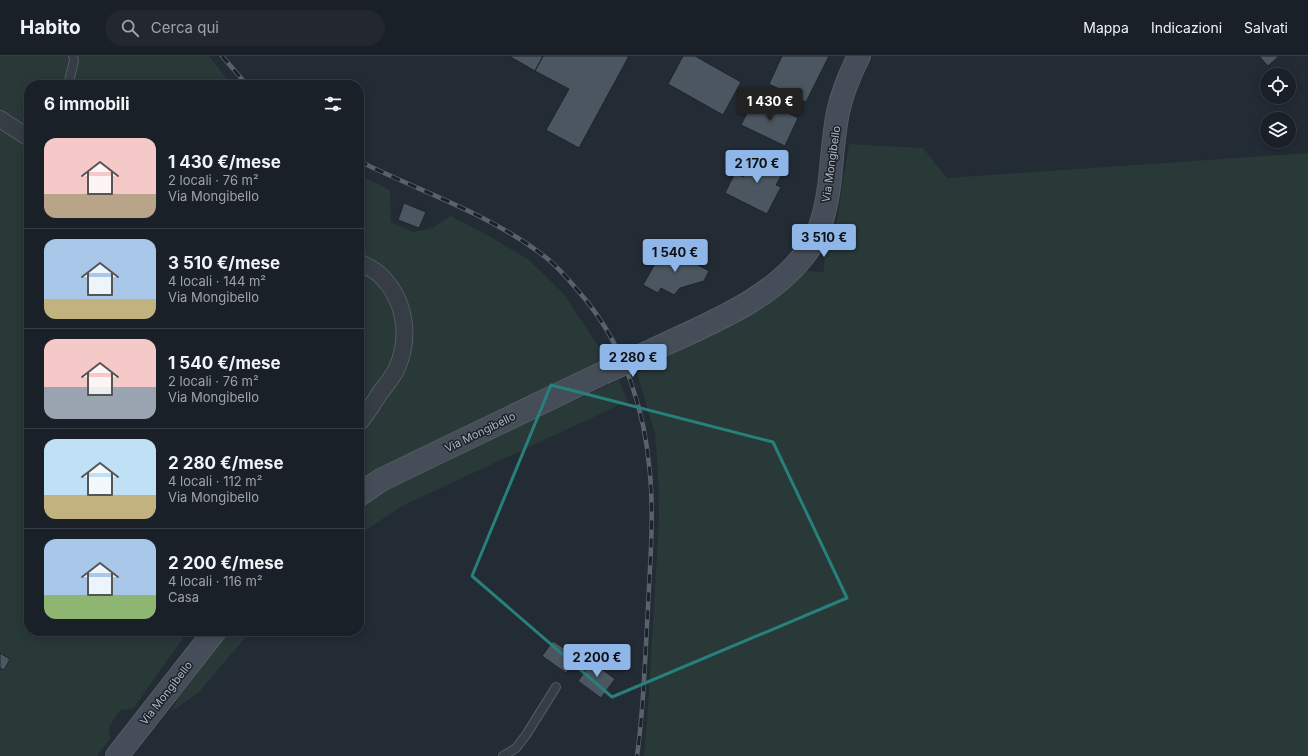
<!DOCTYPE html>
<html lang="it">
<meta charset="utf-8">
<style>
:root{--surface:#1a2028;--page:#232830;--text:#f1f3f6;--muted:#9fa3a8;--line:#383e45;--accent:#8eb6e9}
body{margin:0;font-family:Inter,sans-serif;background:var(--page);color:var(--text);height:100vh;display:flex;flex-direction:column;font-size:15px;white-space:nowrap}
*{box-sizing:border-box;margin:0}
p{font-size:13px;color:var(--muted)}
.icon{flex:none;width:22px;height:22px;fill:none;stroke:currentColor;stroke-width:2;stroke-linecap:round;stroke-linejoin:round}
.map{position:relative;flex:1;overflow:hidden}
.sheet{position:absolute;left:24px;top:24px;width:340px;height:556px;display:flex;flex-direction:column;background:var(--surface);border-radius:16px;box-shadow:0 2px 10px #0003,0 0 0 1px var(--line)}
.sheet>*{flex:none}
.tools{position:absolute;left:1260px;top:12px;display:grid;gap:8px}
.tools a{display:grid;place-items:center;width:36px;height:36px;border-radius:50%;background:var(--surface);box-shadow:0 2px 10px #0003,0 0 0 1px var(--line);font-size:20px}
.price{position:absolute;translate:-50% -34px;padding:0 9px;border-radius:4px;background:var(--accent);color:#111;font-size:13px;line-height:26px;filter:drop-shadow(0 1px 2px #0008)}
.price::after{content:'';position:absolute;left:50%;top:24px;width:12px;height:9px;margin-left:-6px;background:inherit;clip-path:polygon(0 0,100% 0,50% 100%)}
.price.selected{background:#222;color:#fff}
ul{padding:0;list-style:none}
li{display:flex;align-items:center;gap:12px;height:100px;padding:0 20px}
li+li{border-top:1px solid var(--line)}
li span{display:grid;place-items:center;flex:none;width:112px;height:80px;border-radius:12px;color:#555}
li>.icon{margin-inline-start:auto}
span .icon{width:48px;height:48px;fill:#fffc;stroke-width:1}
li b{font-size:17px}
h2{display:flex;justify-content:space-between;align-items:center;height:48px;padding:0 20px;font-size:17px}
header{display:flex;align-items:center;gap:24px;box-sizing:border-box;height:56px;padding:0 20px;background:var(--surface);border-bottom:1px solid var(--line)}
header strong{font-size:19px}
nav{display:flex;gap:22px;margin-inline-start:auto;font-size:14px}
.search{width:280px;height:36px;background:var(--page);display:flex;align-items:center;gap:10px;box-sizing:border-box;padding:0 14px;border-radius:22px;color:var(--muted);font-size:15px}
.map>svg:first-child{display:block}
.green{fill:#283938}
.building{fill:#4b5660;stroke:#1d242c}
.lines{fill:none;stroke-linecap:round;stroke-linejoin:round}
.lane-casing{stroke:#545b63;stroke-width:10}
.street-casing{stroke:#545b63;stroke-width:18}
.secondary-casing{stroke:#545b63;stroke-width:24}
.lane{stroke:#363d45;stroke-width:8}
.street{stroke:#363d45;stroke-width:16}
.secondary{stroke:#454d58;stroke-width:22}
.rail-casing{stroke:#59626c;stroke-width:4.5}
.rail{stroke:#1c222a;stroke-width:3;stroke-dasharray:9;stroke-linecap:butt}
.secondary-bridge-casing{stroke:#545b63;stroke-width:24;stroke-linecap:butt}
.secondary-bridge{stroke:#454d58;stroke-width:22}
.marked{fill:none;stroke:#27807b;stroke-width:3;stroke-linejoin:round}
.labels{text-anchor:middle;stroke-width:3;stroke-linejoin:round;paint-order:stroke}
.street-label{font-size:11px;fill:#b1b8c2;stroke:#1c222a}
</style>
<header>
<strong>Habito</strong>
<div class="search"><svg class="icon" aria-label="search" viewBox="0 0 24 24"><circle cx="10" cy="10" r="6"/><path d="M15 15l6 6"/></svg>Cerca qui</div>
<nav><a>Mappa</a><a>Indicazioni</a><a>Salvati</a></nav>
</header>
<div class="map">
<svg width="1308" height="700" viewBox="0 0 1308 700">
<rect width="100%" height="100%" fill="#232b35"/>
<path class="green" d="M0,0h209l23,29h-203v44l-29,-18z
M0,72l29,17v486h159l-55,78 -13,1 -11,17 1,12 -13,17h-97z
M849,88l74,4 24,30 361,-25v603h-664l4,-50 11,-188 -1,-45 -3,-39 -18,-61 118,-63 50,-39 19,1 1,-21 11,-25z
M359,119l31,15 1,32 22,10 19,-4 19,-12 38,20 40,24 34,33 44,66 -231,114 -17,10v-46l26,-34 21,-35 6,-28 -1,-19 -3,-15 -8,-17 -14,-19 -27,-17z
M359,212l18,11 18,25 3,26 -4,31 -35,50z
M619,324l9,21 -226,105 -43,29v-30l24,-16z
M230,575h21l-52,61 -28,20 8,-15z"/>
<path class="building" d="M509,0h34l-8,15z
M543,0h86l-50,92 -33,-18 23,-41 -34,-18z
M683,0h12l46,26 -18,33 -55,-31z
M782,0h47l-23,46 -37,-18z
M1259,0h20l-11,10z
M755,41l43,21 -13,28 -44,-21z
M756,97l20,10 -3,5 10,5 -7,12 5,2 -14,27 -42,-21 10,-20 8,4z
M404,147l22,9 -7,16 -21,-8z
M669,191l19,10 -1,2 22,12 -5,10 -24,7 -6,7 -13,-7 -3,5 -15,-8 13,-23 4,2z
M553,585l24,16 -11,16 -24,-17z
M0,597l10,6 -6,11 -4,-2z
M596,600l7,5 -4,6 16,12 -14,19 -23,-17z"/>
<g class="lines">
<g class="lane-casing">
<path id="lane" d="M68,29l6,-24 -1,-5
M503,700l13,-8 10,-13 30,-48"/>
</g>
<g class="street-casing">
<path id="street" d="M0,63l29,19
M359,206c7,4 15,7 21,13 25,24 31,61 17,93 -4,9 -11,17 -17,25 -7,11 -13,21 -21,30"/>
</g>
<g class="secondary-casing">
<path id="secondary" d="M649,296c55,-27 122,-50 159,-102 13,-17 18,-42 21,-63 3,-24 4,-50 9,-75 4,-19 12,-38 21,-56
M359,439l22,-15 41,-20 181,-87
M117,700l98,-125"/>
</g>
<use href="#lane" class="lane"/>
<use href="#street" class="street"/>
<use href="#secondary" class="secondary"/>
<g class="rail-casing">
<path id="rail" d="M222,0l25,29
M359,105c62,31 129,52 185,95 15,11 29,29 41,43 40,49 60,112 65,175 4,44 0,89 -2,134 -3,49 -4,99 -11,148"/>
</g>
<use href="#rail" class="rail"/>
<g class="secondary-bridge-casing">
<path id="secondary-bridge" d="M603,317l46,-21"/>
</g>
<use href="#secondary-bridge" class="secondary-bridge"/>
</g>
<path class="marked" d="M551,329l222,57 74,156 -235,99 -140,-121z"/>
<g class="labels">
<g class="street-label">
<text transform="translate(831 108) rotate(-82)" y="4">Via Mongibello</text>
<text transform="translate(480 376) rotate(-26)" y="4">Via Mongibello</text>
<text transform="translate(166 637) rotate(-52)" y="4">Via Mongibello</text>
</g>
</g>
</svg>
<div class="tools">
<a><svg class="icon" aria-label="locate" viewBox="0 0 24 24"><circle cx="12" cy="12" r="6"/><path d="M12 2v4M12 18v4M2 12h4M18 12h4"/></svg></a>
<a><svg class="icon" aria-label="layers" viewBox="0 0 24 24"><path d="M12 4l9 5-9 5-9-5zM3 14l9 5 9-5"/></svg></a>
</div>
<b class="price selected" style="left:770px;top:66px">1 430 €</b>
<b class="price" style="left:757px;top:128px">2 170 €</b>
<b class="price" style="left:824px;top:202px">3 510 €</b>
<b class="price" style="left:675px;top:217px">1 540 €</b>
<b class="price" style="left:633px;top:322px">2 280 €</b>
<b class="price" style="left:597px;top:622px">2 200 €</b>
<section class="sheet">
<h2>6 immobili<svg class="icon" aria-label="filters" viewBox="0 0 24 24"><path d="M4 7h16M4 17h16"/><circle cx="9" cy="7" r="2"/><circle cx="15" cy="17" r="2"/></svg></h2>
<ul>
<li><span style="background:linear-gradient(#f6c9c9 70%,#b9a48a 0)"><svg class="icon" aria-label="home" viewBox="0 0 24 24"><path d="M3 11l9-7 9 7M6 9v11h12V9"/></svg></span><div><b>1 430 €/mese</b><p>2 locali · 76 m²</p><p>Via Mongibello</p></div></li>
<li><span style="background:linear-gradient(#a9c7e8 75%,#c2b280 0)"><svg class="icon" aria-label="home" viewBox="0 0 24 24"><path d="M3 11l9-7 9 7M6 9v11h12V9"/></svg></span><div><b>3 510 €/mese</b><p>4 locali · 144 m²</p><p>Via Mongibello</p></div></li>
<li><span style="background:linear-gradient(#f6c9c9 60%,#9aa5b1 0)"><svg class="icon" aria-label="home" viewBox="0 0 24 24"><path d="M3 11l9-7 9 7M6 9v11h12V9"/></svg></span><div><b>1 540 €/mese</b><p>2 locali · 76 m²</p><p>Via Mongibello</p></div></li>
<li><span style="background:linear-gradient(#bfe0f5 70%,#c2b280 0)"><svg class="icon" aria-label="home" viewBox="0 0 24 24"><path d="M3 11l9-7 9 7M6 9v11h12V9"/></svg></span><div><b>2 280 €/mese</b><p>4 locali · 112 m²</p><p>Via Mongibello</p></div></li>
<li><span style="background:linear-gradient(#a9c7e8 70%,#8fb573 0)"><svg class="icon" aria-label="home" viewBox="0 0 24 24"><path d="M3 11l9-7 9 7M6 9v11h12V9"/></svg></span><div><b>2 200 €/mese</b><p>4 locali · 116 m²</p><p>Casa</p></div></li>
</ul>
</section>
</div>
